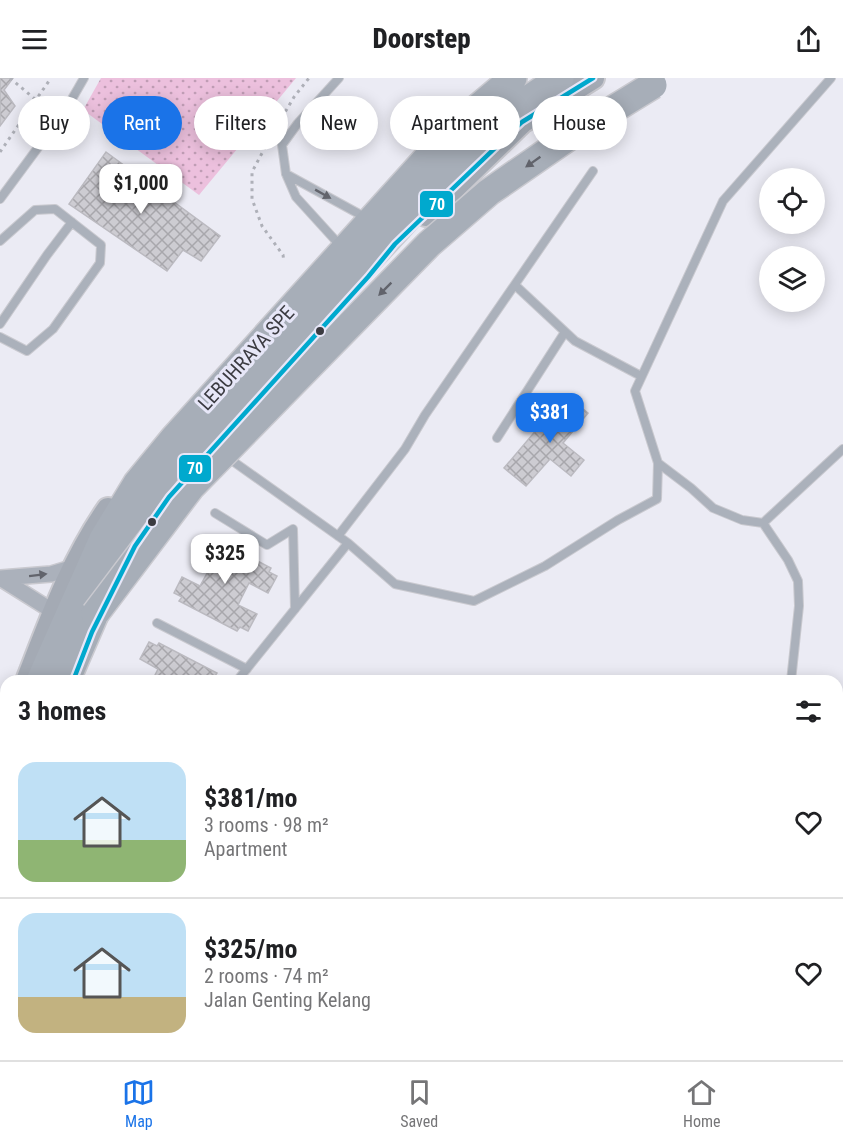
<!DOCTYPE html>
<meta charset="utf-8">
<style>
:root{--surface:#fff;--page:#f2f2f2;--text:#202124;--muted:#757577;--line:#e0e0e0;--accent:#1a73e8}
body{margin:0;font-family:"Roboto Condensed",sans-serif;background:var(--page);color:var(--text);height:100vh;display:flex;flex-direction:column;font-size:22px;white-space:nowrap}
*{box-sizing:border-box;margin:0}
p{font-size:20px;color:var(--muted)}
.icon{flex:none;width:33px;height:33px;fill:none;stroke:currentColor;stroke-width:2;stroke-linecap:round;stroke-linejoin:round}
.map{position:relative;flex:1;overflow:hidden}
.sheet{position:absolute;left:0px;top:597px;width:843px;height:386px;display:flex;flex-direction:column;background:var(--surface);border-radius:18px 18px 0 0;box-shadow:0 3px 15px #0003}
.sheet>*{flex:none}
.top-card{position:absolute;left:18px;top:18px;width:807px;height:54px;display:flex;gap:12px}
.tools{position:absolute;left:759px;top:90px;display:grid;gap:12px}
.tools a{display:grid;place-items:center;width:66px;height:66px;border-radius:50%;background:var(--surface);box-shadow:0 3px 15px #0003;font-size:30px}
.price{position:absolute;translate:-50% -51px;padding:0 14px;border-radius:12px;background:#fff;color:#222;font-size:20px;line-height:39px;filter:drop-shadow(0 2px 3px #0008)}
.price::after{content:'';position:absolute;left:50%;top:36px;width:18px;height:14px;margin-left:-9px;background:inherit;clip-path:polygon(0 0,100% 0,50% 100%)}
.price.on{background:var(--accent);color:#fff}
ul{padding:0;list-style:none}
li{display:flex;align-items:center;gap:18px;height:150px;padding:0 18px}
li+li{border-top:2px solid var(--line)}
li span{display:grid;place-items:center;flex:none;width:168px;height:120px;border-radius:18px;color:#555}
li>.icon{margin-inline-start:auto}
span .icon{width:72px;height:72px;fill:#fffc;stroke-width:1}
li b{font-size:26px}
h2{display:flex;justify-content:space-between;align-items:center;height:72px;padding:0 18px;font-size:26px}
.chip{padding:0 21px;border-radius:27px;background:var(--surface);box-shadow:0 3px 15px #0003;font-size:21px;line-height:54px}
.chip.on{background:var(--accent);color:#fff}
header{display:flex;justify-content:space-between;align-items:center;height:78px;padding:0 18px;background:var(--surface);font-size:27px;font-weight:800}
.dock{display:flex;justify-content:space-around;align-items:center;height:84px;border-top:2px solid var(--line);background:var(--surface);font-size:16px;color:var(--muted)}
.dock a{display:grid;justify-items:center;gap:3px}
.dock .on{color:var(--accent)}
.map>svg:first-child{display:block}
.grass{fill:url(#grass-dots)}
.building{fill:url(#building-cross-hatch);stroke:#bbbac0;stroke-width:1.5}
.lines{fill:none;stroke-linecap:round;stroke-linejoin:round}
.lane-casing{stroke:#c9c9cf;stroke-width:10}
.street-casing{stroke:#c9c9cf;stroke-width:18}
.primary-casing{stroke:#c9c9cf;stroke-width:26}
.highway-casing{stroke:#c9c9cf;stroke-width:30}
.path{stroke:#aeb0b8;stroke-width:3;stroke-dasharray:3 4.5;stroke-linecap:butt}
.lane{stroke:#abb1bb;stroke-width:8}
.street{stroke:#abb1bb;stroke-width:15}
.primary{stroke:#a4aab4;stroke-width:22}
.highway{stroke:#a7aeb8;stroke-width:27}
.highway-bridge-casing{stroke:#c9c9cf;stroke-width:30;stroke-linecap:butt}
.highway-bridge{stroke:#a7aeb8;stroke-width:27}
.bus-1-casing{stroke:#e7e7f8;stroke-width:9}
.bus-1{stroke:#00a9ce;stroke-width:4.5}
.oneway{fill:#61636b}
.oneway2{fill:#62646c}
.bus-dot{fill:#3b3b41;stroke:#e7e7f8;stroke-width:2}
.labels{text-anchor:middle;stroke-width:6;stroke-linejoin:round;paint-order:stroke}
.street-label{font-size:20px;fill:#3b3b41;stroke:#e7e7f8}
.line-badge{stroke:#e7e7f8;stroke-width:2}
.badge-label{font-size:16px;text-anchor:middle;font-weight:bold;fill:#fff}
</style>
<header><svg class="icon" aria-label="menu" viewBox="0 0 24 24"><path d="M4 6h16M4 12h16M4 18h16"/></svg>Doorstep<svg class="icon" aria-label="share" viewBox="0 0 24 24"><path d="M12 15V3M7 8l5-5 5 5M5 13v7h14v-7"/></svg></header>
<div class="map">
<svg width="843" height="982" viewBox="0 0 843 982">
<defs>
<pattern id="grass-dots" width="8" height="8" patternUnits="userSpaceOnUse" patternTransform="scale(1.5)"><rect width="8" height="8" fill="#ecc0dd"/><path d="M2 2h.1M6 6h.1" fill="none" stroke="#c09db5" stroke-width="1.8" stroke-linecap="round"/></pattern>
<pattern id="building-cross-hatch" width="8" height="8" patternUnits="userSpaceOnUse" patternTransform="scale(1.5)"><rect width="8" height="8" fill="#cdccd2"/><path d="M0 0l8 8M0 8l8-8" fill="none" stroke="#a8a7ac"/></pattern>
</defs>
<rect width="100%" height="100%" fill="#ebebf4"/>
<path class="grass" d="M101,0h195l-97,117 -116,-85z"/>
<path class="building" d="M0,0h13l-9,12 11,16 -15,20z
M106,74l114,84 -19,25 -18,-11 -16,21 -98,-67z
M566,317l22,18 -25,30 21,17 -13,16 -21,-17 -24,27 -22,-18z
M203,460l8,4 2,-4 58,30 -2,4 8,4 -9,17 -19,-10 -11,22 19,9 -9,17 -8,-4 -3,4 -58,-30 3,-4 -8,-4 8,-16 18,9 12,-22 -18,-9z
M149,564l8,4 2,-3 58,30 -2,3 8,5h-71l6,-12 -18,-10z
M0,900l6,5v7l-6,8z
M38,976h9l8,6h-21z
M243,976h33l1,6h-33z
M635,976h94l7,6h-98z"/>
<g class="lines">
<g class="lane-casing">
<path id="lane" d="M286,96l75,41
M0,121l65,-88 19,-33
M0,163l35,-31 20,-1 46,36 -1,18 -47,66 -26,22 -27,-14
M336,163l-40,-44 -10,-23 -4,-29 16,-22 41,-45
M516,208l59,55 66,35
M0,246l47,-69 25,-33
M497,360l68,-106
M227,379l121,86 -111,138
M658,385l33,25 22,20 29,12 21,3 80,-74
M215,435l52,32 26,-16 2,80
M763,445l25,37 10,21 1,25 -8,75
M338,458l67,-87 20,-34 168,-244
M348,465l47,41 79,17 71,-35 73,-46 39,-21 1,-36 -23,-72 88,-190 108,-123
M157,545l90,46
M0,952l6,-8
M435,976l1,6
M480,976l1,6
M630,976l3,6
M735,976l8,6
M136,982l2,-6"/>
</g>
<g class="street-casing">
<path id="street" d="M0,500l54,34
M1,500l50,-4 23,-7"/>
</g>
<g class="primary-casing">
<path id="primary" d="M426,137l96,-93 71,-44
M27,603c23,-59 44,-119 81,-172
M0,670l6,-15
M0,783l6,-14"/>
</g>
<g class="highway-casing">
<path id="highway" d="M40,603l63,-142 34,-56 37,-45 282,-312 57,-48
M66,603l29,-67 40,-82 57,-82 277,-299 40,-39 51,-34
M0,691l6,-13
M0,755l6,-14"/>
</g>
<path class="path" d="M10,0l26,22
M274,53l20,-34 15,-19
M269,62l-17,32v27l10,27 21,29 1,7
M0,74l51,-74"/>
<use href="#lane" class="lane"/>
<use href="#street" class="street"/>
<use href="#primary" class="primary"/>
<use href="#highway" class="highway"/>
<g class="highway-bridge-casing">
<path id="highway-bridge" d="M95,536l96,-127 238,-243 60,-52 84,-58 80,-49"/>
</g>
<use href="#highway-bridge" class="highway-bridge"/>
<g class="bus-1-casing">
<path id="bus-1" d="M73,603l19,-49 43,-86 34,-49 199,-220 27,-33 127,-122 71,-44"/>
</g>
<use href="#bus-1" class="bus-1"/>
</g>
<defs><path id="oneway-solid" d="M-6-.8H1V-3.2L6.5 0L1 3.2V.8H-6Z" transform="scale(1.5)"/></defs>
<g class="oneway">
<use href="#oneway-solid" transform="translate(533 84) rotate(145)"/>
<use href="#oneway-solid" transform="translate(385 211) rotate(135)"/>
</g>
<g class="oneway2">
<use href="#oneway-solid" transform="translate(323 116) rotate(29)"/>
<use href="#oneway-solid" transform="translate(38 497) rotate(-7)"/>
</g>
<g class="bus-dot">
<circle cx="320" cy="253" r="5"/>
<circle cx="152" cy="444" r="5"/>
</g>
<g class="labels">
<g class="street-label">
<text transform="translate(246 280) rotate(-48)" y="7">LEBUHRAYA SPE</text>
</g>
</g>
<g class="line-badge">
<rect x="419" y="112" width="35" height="28" rx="6" fill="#00a9ce"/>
<rect x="178" y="376" width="34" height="29" rx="6" fill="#00a9ce"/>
</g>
<g class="badge-label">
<text x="437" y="132">70</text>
<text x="195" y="396">70</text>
</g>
</svg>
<div class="tools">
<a><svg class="icon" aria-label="locate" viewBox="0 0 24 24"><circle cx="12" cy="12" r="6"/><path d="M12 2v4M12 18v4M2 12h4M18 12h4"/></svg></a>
<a><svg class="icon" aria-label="layers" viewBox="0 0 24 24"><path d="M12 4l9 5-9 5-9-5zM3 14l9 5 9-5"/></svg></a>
</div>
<b class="price" style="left:141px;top:137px">$1,000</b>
<b class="price on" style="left:550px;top:366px">$381</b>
<b class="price" style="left:225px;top:507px">$325</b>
<div class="top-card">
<a class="chip">Buy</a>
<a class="chip on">Rent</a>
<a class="chip">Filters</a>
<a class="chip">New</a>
<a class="chip">Apartment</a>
<a class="chip">House</a>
</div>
<section class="sheet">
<h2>3 homes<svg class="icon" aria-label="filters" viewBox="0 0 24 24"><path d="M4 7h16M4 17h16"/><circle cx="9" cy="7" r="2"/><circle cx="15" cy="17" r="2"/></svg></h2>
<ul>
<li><span style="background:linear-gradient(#bfe0f5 65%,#8fb573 0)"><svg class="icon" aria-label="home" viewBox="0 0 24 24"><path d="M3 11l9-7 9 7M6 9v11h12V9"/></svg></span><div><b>$381/mo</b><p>3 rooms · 98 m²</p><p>Apartment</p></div><svg class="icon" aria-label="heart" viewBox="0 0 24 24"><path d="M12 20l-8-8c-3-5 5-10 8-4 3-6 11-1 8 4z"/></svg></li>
<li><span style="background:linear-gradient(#bfe0f5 70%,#c2b280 0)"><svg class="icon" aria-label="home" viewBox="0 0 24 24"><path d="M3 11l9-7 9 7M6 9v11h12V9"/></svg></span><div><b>$325/mo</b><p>2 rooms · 74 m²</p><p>Jalan Genting Kelang</p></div><svg class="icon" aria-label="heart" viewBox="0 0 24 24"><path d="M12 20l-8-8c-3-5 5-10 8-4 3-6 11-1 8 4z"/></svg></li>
</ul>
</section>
</div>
<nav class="dock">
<a class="on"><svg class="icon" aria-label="map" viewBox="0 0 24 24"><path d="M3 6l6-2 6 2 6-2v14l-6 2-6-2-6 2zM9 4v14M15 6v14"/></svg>Map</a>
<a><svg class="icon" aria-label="saved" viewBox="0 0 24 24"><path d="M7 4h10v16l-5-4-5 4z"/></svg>Saved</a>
<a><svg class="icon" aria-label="home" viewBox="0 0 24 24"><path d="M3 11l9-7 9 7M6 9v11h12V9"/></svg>Home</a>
</nav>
